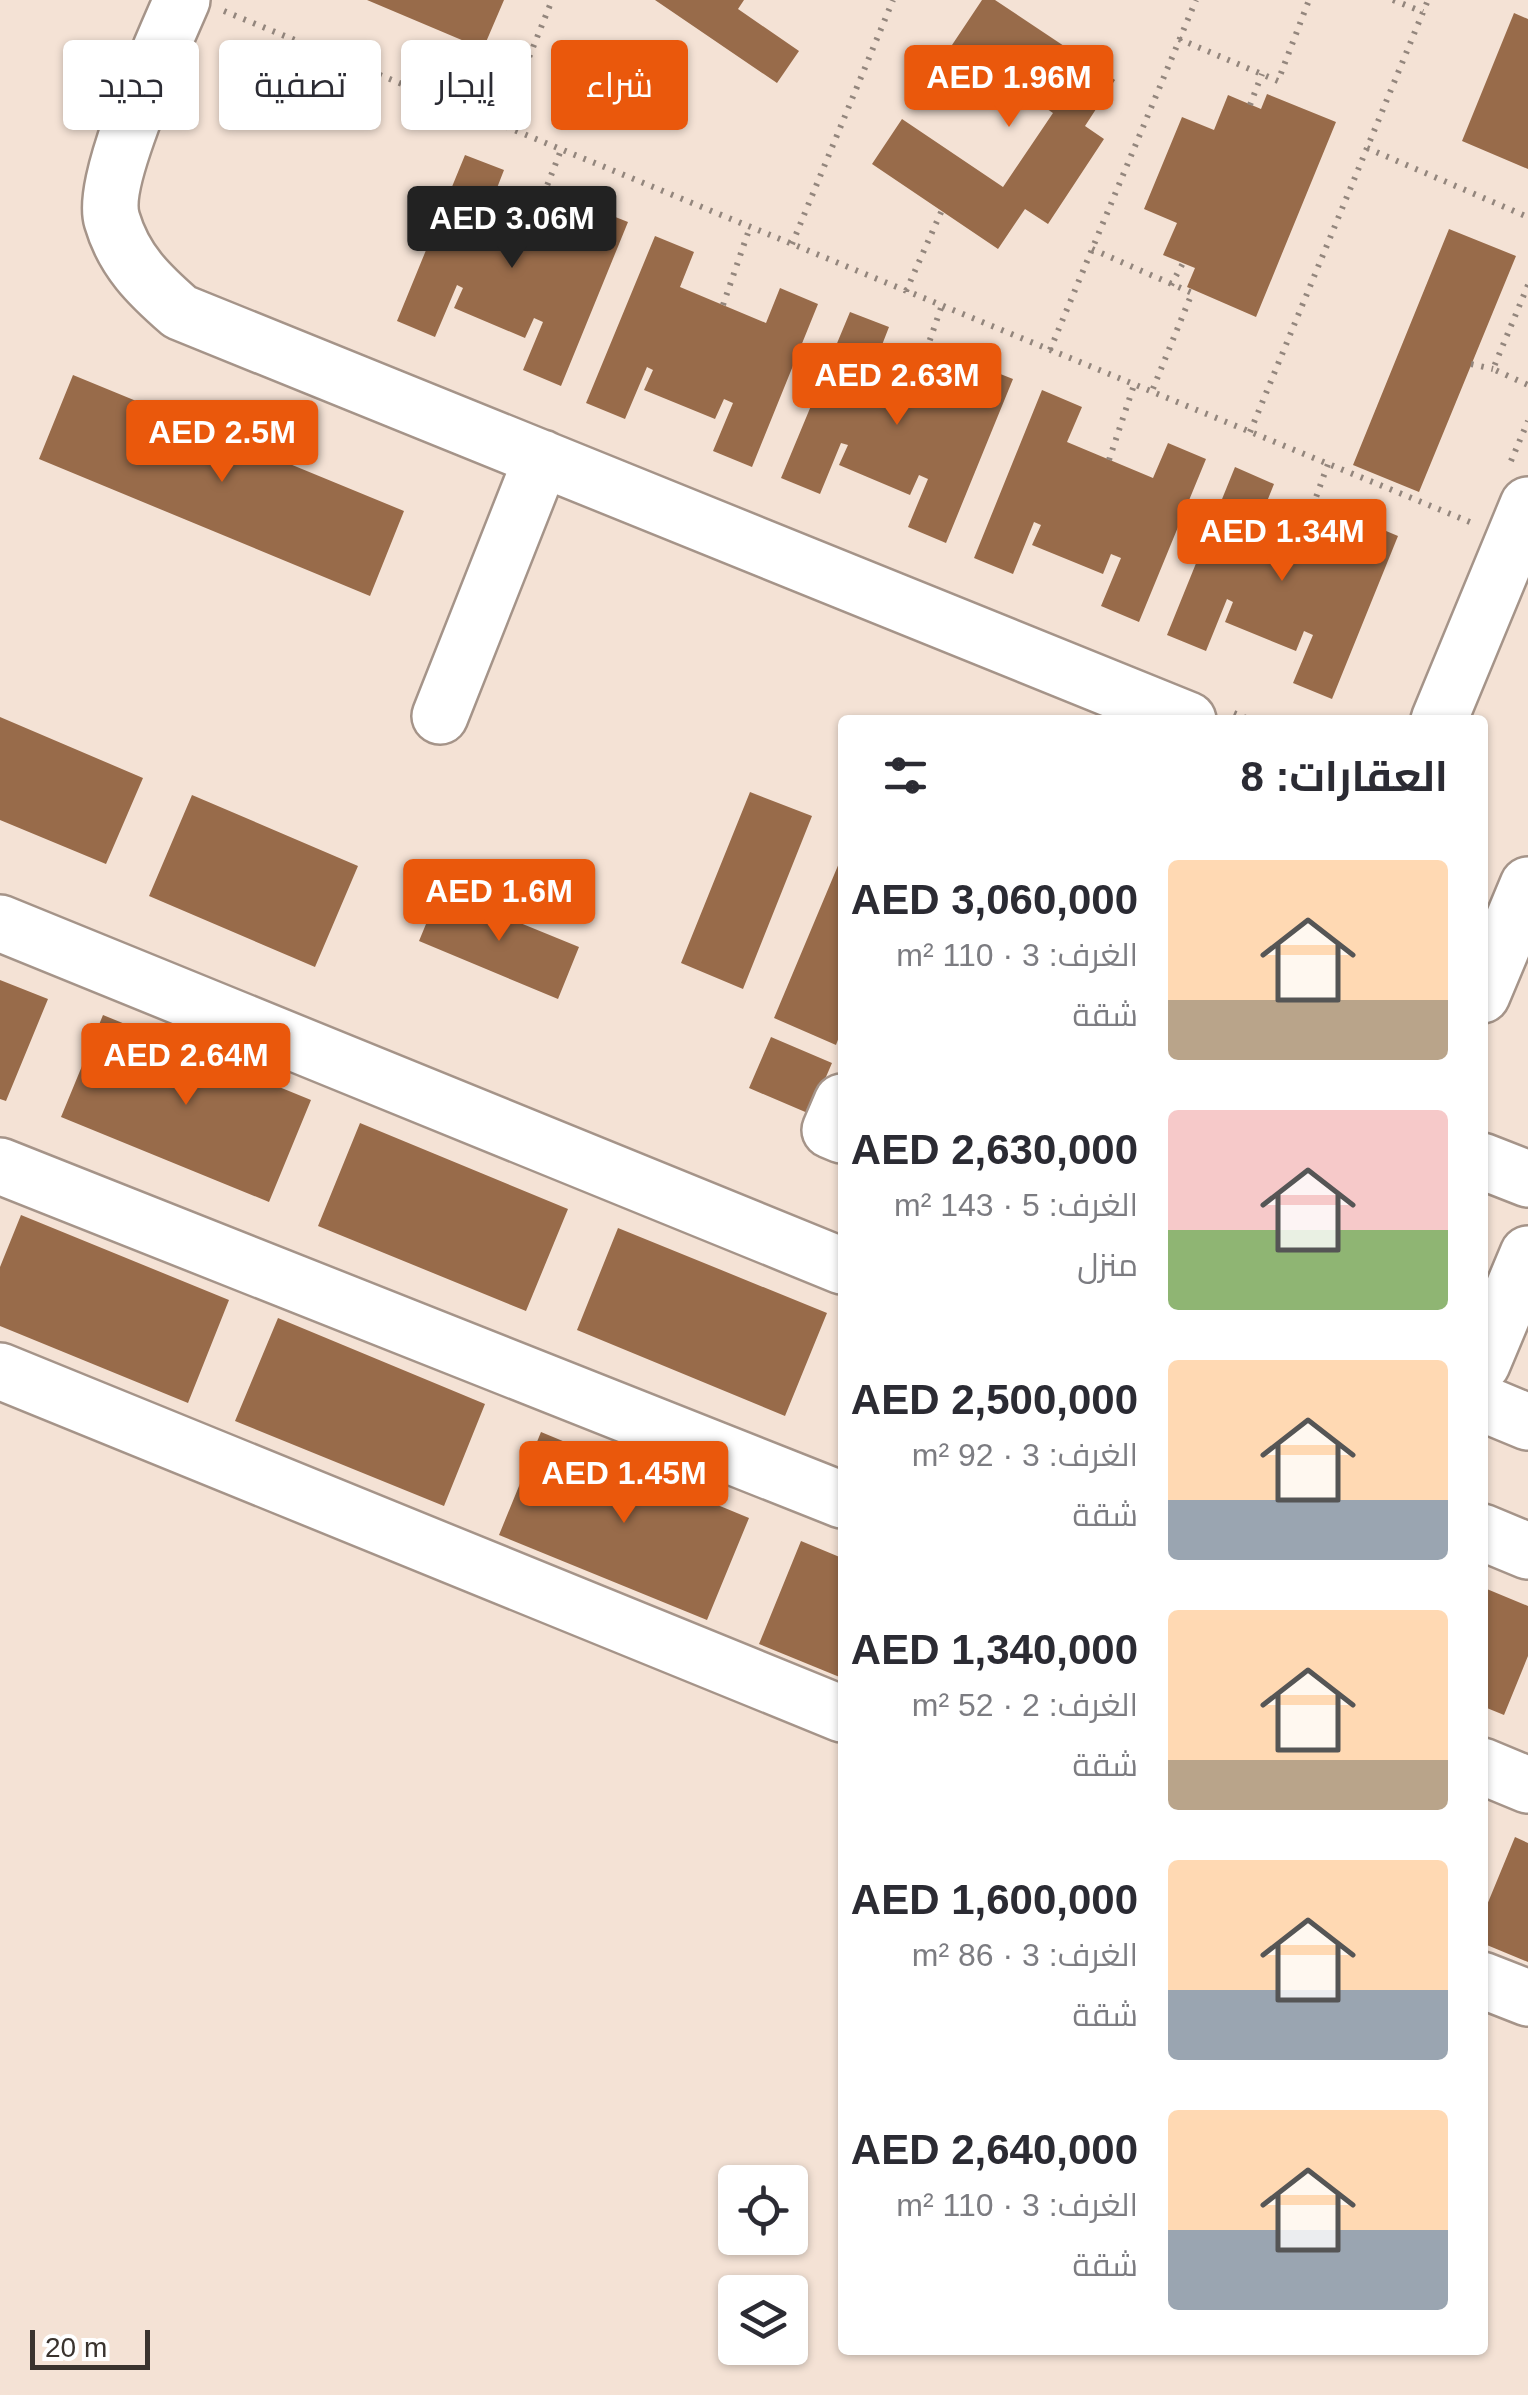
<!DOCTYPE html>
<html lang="ar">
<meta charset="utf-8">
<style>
:root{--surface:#fff;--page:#f7f7f7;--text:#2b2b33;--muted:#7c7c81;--accent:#ea580c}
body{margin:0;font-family:Helvetica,Cairo,sans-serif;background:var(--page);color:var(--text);direction:rtl;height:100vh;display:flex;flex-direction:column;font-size:38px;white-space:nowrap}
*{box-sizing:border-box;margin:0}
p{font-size:32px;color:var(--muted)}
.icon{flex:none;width:55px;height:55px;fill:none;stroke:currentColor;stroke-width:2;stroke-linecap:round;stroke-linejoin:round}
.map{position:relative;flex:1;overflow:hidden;direction:ltr}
.panel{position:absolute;left:838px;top:715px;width:650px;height:1640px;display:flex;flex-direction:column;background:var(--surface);border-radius:10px;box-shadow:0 2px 8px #0004;direction:rtl}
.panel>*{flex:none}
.top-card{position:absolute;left:30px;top:40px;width:658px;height:90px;direction:rtl;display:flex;gap:20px}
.controls{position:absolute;left:718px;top:2165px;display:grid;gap:20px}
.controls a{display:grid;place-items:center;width:90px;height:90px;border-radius:10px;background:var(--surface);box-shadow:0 2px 8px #0004;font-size:50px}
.scale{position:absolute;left:30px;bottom:25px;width:120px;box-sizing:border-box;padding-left:10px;border:5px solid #3a332e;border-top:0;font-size:28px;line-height:35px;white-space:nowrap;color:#3a332e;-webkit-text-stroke:8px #fff;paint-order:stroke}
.price{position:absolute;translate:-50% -85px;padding:0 22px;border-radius:10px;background:var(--accent);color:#fff;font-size:32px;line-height:65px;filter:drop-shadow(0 2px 5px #0008)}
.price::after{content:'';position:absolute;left:50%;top:60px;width:30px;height:22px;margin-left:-15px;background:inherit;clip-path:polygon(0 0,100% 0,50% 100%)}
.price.active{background:#222;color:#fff}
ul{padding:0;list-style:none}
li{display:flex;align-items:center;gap:30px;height:250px;padding:0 40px}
li span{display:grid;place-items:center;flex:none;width:280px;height:200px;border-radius:10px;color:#555}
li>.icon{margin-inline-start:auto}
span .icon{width:120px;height:120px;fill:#fffc;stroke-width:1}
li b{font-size:42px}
h2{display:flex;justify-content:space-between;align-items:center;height:120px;padding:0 40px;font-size:42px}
.chip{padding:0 35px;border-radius:10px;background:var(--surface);box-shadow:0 2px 8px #0004;font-size:35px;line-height:90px}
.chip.active{background:var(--accent);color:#fff}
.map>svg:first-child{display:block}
.building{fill:#986b4a}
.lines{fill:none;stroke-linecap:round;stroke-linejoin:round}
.minor-casing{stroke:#a59489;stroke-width:60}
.path{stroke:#93867d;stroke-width:6;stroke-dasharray:2.5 8;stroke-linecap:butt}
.minor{stroke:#fff;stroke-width:55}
</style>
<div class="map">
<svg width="1528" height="2395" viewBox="0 0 1528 2395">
<rect width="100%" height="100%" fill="#f4e2d5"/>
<path class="building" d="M367,0h137l-21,49z
M655,0h89l-6,9 61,42 -22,32z
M982,0h13l120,80 -30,46 19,13 -56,85 -23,-15 -27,40 -126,-85 30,-45 101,68 50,-74 -101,-68z
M1514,13l14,6v150l-66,-28z
M1267,94l69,28 -80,195 -69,-30 8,-19 -32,-13 14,-32 -33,-14 38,-92 32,13 14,-35 33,14z
M465,155l39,15 -14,36 42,18 44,17 14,-34 38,15 -67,164 -38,-16 20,-48 -9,-4 -9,20 -71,-30 9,-20 -6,-3 -22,52 -38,-16z
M1449,229l67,27 -97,236 -66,-27z
M655,236l39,16 -14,35 86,36 14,-35 38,16 -66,163 -39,-16 20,-48 -9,-4 -9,20 -71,-29 9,-20 -6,-3 -22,52 -39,-16z
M850,312l39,15 -14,36 86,35 14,-34 38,15 -67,164 -38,-16 20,-48 -9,-4 -9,20 -71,-30 9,-20 -7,-2 -21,51 -39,-16z
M73,375l331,136 -34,85 -331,-137z
M1042,390l40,17 -15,35 86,36 15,-35 38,16 -67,163 -38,-16 20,-48 -10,-4 -8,20 -71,-29 9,-20 -7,-3 -21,52 -39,-16z
M1235,467l39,17 -14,35 86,36 14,-35 38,16 -66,163 -39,-16 20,-48 -9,-4 -8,20 -71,-29 8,-20 -6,-3 -21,52 -39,-16z
M0,717l143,61 -37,86 -106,-44z
M750,792l62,24 -69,173 -62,-26z
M192,795l166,71 -43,101 -166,-71z
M842,856v173l-6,16 -62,-27z
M440,890l139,57 -21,52 -139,-58z
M0,980l48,19 -42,102 -6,-2z
M103,1015l208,85 -42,102 -208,-85z
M771,1037l61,26 -22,51 -61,-26z
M360,1123l208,86 -42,102 -208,-85z
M21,1215l208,85 -41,103 -188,-77v-59z
M618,1228l209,85 -42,103 -208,-86z
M278,1318l207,86 -41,102 -209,-85z
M541,1432l208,86 -42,102 -208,-85z
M801,1541l41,17v120l-83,-34z
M1482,1587l46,19v50l-24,59 -22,-9z
M1515,1837l13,6v119l-46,-19v-26z"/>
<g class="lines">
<g class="minor-casing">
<path id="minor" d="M182,0c-18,42 -82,181 -70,220 12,41 37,65 68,92l1008,408
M440,716l102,-258
M1439,720l89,-215
M0,923l842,343
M1482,995l46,-110
M842,1102l-12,28 12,5
M1482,1161l46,18
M0,1166l842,334
M1482,1364l46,-110
M0,1371l842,343
M1482,1403l46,19
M1482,1532l46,19
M1482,1766l46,19
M1482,1980l46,18"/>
</g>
<path class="path" d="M1393,0l30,12
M224,11l1246,511
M1179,39l99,42 31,-81
M1250,105l12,-31
M502,125l50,-125
M1367,148l161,69
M532,224l29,-74
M792,244l101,-244
M1092,249l100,44 -40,98
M1171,285l12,-22
M1528,285l-35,84 35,16
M906,291l36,-81
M723,305l27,-78
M1050,350l146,-350
M1471,364l22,5
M916,380l26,-75
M1250,432l178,-432
M1109,460l25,-75
M1511,461l17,-40
M1302,536l26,-72
M1234,713l17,7"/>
<use href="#minor" class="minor"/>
</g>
</svg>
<div class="controls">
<a><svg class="icon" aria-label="locate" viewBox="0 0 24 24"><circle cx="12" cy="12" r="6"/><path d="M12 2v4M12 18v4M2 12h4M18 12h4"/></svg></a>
<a><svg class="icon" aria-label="layers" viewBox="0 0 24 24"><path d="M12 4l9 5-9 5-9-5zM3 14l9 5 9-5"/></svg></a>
</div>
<div class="scale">20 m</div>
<b class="price" style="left:1009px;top:130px">AED 1.96M</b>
<b class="price active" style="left:512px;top:271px">AED 3.06M</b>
<b class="price" style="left:897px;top:428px">AED 2.63M</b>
<b class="price" style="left:222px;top:485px">AED 2.5M</b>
<b class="price" style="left:1282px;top:584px">AED 1.34M</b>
<b class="price" style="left:499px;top:944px">AED 1.6M</b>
<b class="price" style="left:186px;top:1108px">AED 2.64M</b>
<b class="price" style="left:624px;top:1526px">AED 1.45M</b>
<div class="top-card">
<a class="chip active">شراء</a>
<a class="chip">إيجار</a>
<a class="chip">تصفية</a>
<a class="chip">جديد</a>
</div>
<section class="panel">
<h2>العقارات: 8<svg class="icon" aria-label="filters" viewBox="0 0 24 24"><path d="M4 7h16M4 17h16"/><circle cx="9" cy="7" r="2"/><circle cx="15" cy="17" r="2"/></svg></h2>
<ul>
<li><span style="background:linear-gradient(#ffd9b3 70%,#b9a48a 0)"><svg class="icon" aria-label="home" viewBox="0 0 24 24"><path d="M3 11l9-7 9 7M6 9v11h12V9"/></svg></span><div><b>AED 3,060,000</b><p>الغرف: 3 · 110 m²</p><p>شقة</p></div></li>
<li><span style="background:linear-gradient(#f6c9c9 60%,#8fb573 0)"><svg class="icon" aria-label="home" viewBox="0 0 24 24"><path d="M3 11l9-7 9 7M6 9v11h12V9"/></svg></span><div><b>AED 2,630,000</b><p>الغرف: 5 · 143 m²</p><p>منزل</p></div></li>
<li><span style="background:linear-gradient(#ffd9b3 70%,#9aa5b1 0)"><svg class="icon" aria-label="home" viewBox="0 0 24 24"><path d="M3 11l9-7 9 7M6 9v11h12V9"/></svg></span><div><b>AED 2,500,000</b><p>الغرف: 3 · 92 m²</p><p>شقة</p></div></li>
<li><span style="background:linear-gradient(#ffd9b3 75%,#b9a48a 0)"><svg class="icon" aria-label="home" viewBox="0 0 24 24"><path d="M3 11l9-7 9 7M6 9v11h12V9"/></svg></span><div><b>AED 1,340,000</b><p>الغرف: 2 · 52 m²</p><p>شقة</p></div></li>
<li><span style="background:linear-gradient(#ffd9b3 65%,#9aa5b1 0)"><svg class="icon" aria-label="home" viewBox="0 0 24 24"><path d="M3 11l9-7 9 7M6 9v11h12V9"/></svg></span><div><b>AED 1,600,000</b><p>الغرف: 3 · 86 m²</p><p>شقة</p></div></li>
<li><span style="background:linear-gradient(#ffd9b3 60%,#9aa5b1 0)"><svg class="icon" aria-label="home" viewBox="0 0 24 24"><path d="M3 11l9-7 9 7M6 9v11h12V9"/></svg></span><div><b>AED 2,640,000</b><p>الغرف: 3 · 110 m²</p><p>شقة</p></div></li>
</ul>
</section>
</div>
